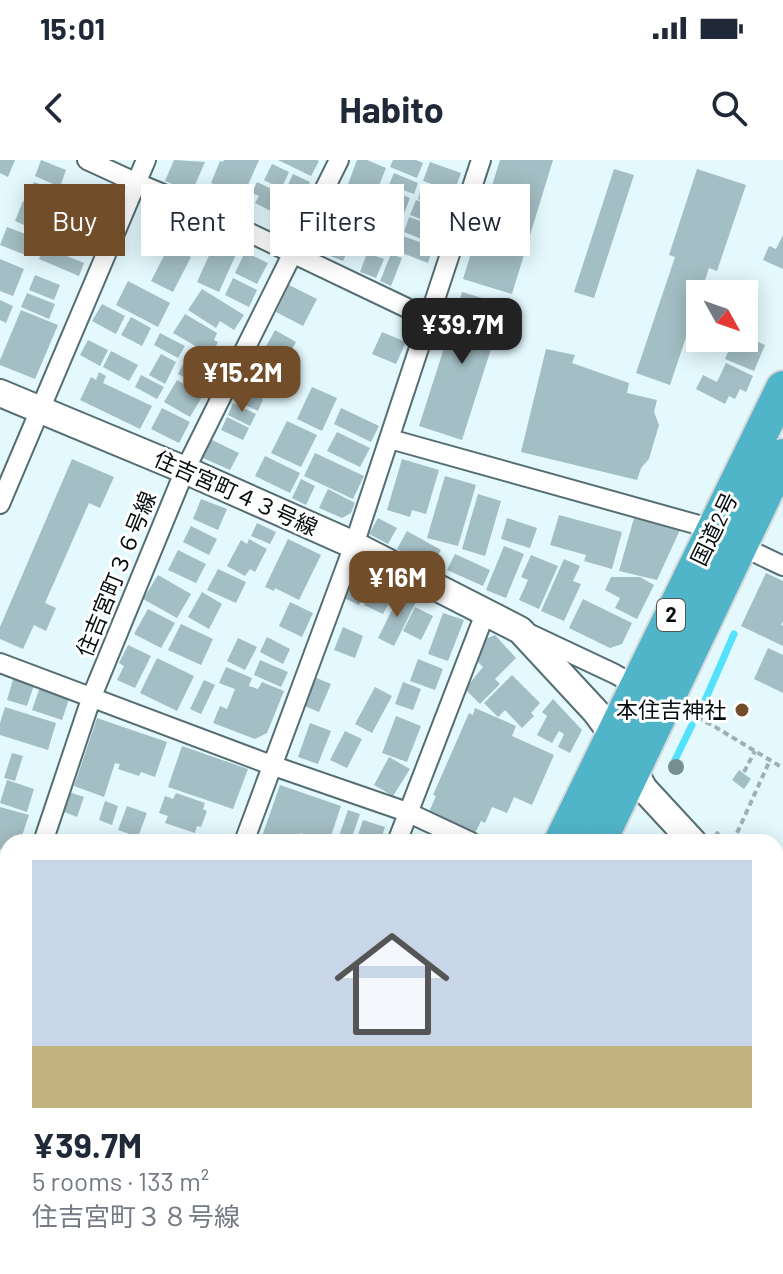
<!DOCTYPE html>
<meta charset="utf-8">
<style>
:root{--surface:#fff;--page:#f2f2f3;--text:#1f2937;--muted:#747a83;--accent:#724d29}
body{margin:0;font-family:Barlow,"Noto Sans JP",sans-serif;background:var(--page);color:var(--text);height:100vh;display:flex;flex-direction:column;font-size:30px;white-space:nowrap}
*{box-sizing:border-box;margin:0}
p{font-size:26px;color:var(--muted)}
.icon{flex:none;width:44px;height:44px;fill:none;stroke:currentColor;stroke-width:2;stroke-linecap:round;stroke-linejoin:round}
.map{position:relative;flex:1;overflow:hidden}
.drawer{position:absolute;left:0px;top:674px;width:784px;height:440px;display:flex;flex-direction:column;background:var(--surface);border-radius:24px 24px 0 0;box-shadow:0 4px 20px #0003}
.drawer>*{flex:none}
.top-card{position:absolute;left:24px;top:24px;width:736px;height:72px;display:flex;gap:16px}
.needle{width:52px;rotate:130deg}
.buttons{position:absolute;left:686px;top:120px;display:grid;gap:16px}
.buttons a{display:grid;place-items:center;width:72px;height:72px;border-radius:0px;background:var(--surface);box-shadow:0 4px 20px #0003;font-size:40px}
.price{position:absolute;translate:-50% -68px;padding:0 18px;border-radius:16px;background:var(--accent);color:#fff;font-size:26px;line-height:52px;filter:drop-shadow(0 2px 4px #0008)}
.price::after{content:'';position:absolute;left:50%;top:48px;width:24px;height:18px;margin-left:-12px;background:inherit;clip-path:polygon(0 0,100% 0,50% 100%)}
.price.current{background:#222;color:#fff}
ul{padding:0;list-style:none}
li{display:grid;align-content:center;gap:16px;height:424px;padding:0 32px}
li span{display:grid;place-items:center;height:248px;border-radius:0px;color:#555}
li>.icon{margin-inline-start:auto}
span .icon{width:144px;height:144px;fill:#fffc;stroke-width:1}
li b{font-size:34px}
.pill{padding:0 28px;border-radius:0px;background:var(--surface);box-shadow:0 4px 20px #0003;font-size:28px;line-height:72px}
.pill.current{background:var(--accent);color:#fff}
.status{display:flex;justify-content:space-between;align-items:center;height:56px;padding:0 40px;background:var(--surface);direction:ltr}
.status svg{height:22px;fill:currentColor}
header{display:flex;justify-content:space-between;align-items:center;height:104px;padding:0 32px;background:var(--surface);font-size:36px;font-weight:700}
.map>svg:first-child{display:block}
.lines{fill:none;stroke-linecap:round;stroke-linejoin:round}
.stream{stroke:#53e1fc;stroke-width:7}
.building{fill:#a3bec4}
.street-casing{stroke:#556e73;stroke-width:22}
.secondary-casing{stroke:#556e73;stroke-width:30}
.highway-casing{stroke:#d7d8d9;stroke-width:38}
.path{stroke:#9fb0b4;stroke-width:4;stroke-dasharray:6 4;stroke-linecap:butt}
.street{stroke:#fff;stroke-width:18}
.secondary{stroke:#fff;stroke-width:26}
.highway{stroke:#51b5c9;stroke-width:34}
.rail-casing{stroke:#434f52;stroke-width:9}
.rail{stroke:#fff;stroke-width:6;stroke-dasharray:18;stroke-linecap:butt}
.tree{fill:#778e93}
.poi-dot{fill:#724d29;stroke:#fff;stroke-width:3}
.labels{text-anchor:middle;stroke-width:6;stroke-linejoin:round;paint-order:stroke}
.shield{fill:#fff;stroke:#505657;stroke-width:2}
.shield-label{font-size:20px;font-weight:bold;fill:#050d0f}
.street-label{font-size:22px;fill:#050d0f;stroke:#fff}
.poi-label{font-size:22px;fill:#050d0f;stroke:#fff;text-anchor:end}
</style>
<div class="status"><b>15:01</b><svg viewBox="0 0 49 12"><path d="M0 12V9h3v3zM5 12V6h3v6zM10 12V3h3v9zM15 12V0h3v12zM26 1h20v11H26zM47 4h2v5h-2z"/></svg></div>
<header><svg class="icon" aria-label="back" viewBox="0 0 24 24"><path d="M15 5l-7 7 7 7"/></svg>Habito<svg class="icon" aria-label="search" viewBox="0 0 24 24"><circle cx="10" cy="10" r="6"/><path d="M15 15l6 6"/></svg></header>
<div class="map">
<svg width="783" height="1114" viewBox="0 0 783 1114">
<rect width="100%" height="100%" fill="#e3f9fe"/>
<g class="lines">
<path class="stream" d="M703,545l31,-71
M674,602l18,-37"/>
</g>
<path class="building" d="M0,0h15l-7,17 -8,-4z
M41,0l25,10 -6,17 -25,-11z
M174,0l31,2 -13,30 -27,-11z
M224,0h35l-16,36 -32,-13 9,-22 3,1z
M278,0h39l2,1 -8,15z
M357,0h10l19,8 -12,30 -27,-11z
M393,0h23l7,3 -6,15 -27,-11z
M500,0h53l-41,134 -49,-15z
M430,2l31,11 -7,19 -31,-11z
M272,4l17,8 -8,17 -17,-9z
M614,9l20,6 -40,123 -20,-6z
M697,9l49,16 -29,86 -8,-3 -39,117 -34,-12 39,-116 -6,-2z
M394,13l24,10 -4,11 -25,-9z
M293,14l17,8 -8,17 -17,-8z
M34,22l21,8 -6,17 -22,-9z
M257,22l31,15 -9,18 -24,-12 4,-7 -7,-3z
M423,24l31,11 -6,15 -30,-11z
M82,29l27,11 -11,27 -4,-1 -4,10 -23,-9z
M345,30l26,10 -9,22 -26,-10z
M391,30l19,8 -7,18 -19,-8z
M416,40l30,11 -6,15 -30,-11z
M23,41l25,11 -8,20 -25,-11z
M152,45l30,15 -9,19 -30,-15z
M387,53l14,6 -7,17 -14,-5z
M327,54l31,12 -15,35 -30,-12z
M409,57l31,11 -6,16 -30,-12z
M188,65l15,6 -7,16 -15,-6z
M56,66l30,13 -7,16 -30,-13z
M7,67l29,11 -8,18 -28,-11z
M378,74l14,5 -7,17 -14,-6z
M783,75v34l-20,-9 6,-14 7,3z
M403,76l30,11 -5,16 -31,-12z
M216,80l22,10 -19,42 -22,-10z
M169,86l22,11 -18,35 -22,-11z
M44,87l40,16 -5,13 -40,-17z
M245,92l23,11 -11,21 -22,-11z
M367,93l17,6 -8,19 -16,-6z
M391,94l11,4 -11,28 -11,-5z
M0,99l24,10 -11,27 -13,-5z
M35,115l25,10 -6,15 -25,-10z
M233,118l24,12 -8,17 -24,-12z
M128,121l42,22 -12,24 -42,-22z
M289,125l28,14 -14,27 -27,-14z
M202,129l42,26 -10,15 -14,-9 -4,7 -28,-18z
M462,132l43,13 -43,135 -43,-14z
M27,133l28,11 -6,15 -28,-12z
M0,140l13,6 -7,17 -6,-3z
M102,144l23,12 -9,18 -24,-13z
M21,150l37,15 -23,54 -35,-14v-5z
M185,154l32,19 -3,7 4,2 -7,13 -38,-22z
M131,157l20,11 -9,18 -21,-11z
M275,170l21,12 -13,23 -21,-11z
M382,172l24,10 -10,22 -24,-10z
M160,173l25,13 -7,12 -24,-13z
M744,176l21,9 -11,26 -29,-12 9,-21h10z
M88,180l20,10 -8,16 -20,-11z
M546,189l29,6 -3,8 57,20 -2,10 30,7 -3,12 5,13 -10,34 -8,9 -4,12 -116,-28z
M111,191l27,14 -9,16 -26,-14z
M190,191l29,15 -12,23 -29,-15z
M161,194l15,8 -11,22 -16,-9z
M260,199l26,12 -12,27 -26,-12z
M726,203l27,13 -7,16 -6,-3 -5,10 -6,-3 -4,8 -29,-15 7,-14 14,7z
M99,212l7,4 -3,7 49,23 -12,23 -60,-29 11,-23 5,3z
M141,215l23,12 -7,12 -22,-12z
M177,220l26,15 -13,22 -26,-15z
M312,227l25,11 -15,33 -25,-12z
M241,228l22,11 -5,12 -23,-11z
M233,243l23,11 -6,12 -22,-11z
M162,248l28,14 -11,21 -28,-14z
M341,248l38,18 -8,16 -37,-18z
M227,257l22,11 -6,12 -22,-10z
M287,261l30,14 -16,32 -30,-14z
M337,272l33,16 -10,19 -33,-16z
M212,280l27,13 -9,17 -27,-12z
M315,293l49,23 -11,23 -49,-23z
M265,296l35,17 -10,20 -35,-17z
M72,299l42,18 -14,31 -11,-5 -44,100 11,5 -10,23 -12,-6 -11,24 -23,-10v-12z
M402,299l37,11 -13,44 -14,-4 -2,7 -23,-7z
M445,316l31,9 -18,61 -31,-8z
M301,319l14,7 -9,19 -14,-7z
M328,329l27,14 -4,10 -9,5 -23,-10z
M478,334l23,7 -16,55 -23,-7z
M201,339l26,10 -9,21 -25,-11z
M559,355l63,17 -10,37 -28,-8 2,-6 -36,-10z
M378,358l19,10 -9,16 -19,-10z
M507,358l30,10 -7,20 -29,-9z
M634,358l46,12 -23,50 -38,-9z
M257,363l19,9 -6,12 -19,-8z
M191,366l26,13 -8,16 -26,-13z
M407,371l34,19 -10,18 -34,-19z
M249,379l18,10 -12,23 -5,-3 -5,7 -18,-10 14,-26 6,4z
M288,379l33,16 -22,45 -24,-12 -1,3 -9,-4z
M504,386l20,8 -18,44 -20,-8z
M178,390l28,14 -10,19 -28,-13z
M455,394l35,16 -7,16 -36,-16z
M531,395l27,11 -19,43 -20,-9 9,-20 -7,-3z
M564,399l16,7 -7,15 8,3 -17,37 -23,-10z
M218,409l28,13 -10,21 -29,-13z
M356,410l15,6 -12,29 -15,-7z
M766,413l17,8v40l-2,4 2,1v20l-42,-20z
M158,415l33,19 -14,24 -34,-19z
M379,417l19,9 -15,28 -19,-9z
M611,417h29l14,8 -17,34 -22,-11 5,-10 -15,-8z
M202,432l20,12 -13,25 -21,-12z
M404,433l13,7 -23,46 -16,-8 20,-40 3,1z
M583,439l49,24 -10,21 -12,4 -41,-20z
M290,442l23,11 -11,24 -23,-11z
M415,447l18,9 -12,24 -18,-9z
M148,449l27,14 -14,25 -27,-14z
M443,453l21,7 -16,41 -20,-7z
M181,464l32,15 -12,26 -33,-15z
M343,467l20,9 -8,22 -21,-8z
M495,475l21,23 -21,21 5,5 -20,20 -15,-15 18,-22 -5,-5 5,-22z
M267,477l23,12 -7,15 -23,-12z
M238,478l19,9 -12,23 -18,-9z
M128,485l23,11 -16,32 -18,-8 7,-14 -5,-3z
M768,488l15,7v38l-29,-14z
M157,498l37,18 -17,35 -37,-18z
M418,499l25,10 -8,21 -25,-9z
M260,500l28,12 -7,15 -27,-12z
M226,507l26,11 -3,8 9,3 4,-7 22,9 -17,42 -12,6 -42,-16 7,-17 7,3 8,-20 -16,-6z
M512,515l28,28 -9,10 3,3 -12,12 -17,-18 -7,7 -14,-14z
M14,516l21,6 -8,24 -20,-6z
M314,517l17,7 -12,28 -17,-7z
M204,520l11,5 -14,29 -11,-5z
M403,522l18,7 -8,21 -18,-6z
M40,527l30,9 -8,24 -30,-10z
M375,527l17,9 -20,37 -17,-9z
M553,539l29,31 -12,23 -12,-6 6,-13 -5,-3 -7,12 -15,-8 10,-19 -5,-4z
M5,547l51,16 -8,27 -48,-15v-12z
M475,548l41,18 -4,10 42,19 -22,50 -18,-8 -7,16 -15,-6 -7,16 -4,-2 -6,12 -46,-21 7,-16 -3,-1 36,-82 4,2z
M396,556l25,10 -14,36 -25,-9z
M97,558l70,24 -12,35 -14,-5 -2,4 -21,-7 2,-5 -5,-1 -11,34 -30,-11z
M310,563l21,8 -13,33 -20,-7z
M345,571l17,8 -15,29 -17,-8z
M182,586l66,23 -15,40 -65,-22z
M12,593l11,3 -8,25 -11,-3z
M389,597l21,12 -17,27 -19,-11z
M739,610l12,9 -7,10 -12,-9z
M7,620l27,9 -7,23 -27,-9z
M280,625l61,21 -12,36 -29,-9 -3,9h-37z
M69,632l15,5 -7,20 -15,-6z
M176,633l29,10 -2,6 4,2 -6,16 -4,-1 -2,7 -30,-10 3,-7 -9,-3 6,-17 8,3z
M105,641l13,5 -6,19 -13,-5z
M127,646l20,7 -9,24 -20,-7z
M0,647l29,8 -9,27h-12v9l-8,-2z
M348,650l12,4 -9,26 -12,-4z
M363,660l22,7 -5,15 -24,-1z
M783,692v39l-7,-8v-24z
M0,696l8,2v31l-8,-3z
M8,819v36l-8,-3v-11z
M0,893l8,2v24l-8,-2z
M0,919l8,3v33l-8,-3z
M0,985l8,3 -1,32 -7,-3z
M7,1079l1,27h66l-2,8h-63l-9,-3v-9z
M129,1106h40l-3,8h-26l-12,-5z
M186,1106h28l16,5 -1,3h-46z
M314,1106h48l-2,6 -10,-4 -2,6h-37z
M483,1106h62l-1,4 9,4h-73z
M710,1106h27l-3,8h-27z"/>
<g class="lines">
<g class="street-casing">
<path id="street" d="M87,0l50,23 67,28 224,107
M390,279l323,90
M0,344l146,-344
M739,385l44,21
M530,474l85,40 21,12
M0,503l271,102 136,47 64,30
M43,682l49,-146 93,-226 154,-310
M244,682l110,-297 127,-385
M397,682l89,-231
M0,808l8,-24
M0,877l8,3
M776,929l7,-12
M597,1106l13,8
M101,1114l3,-8
M248,1114l3,-8"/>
</g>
<g class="secondary-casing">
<path id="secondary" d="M0,233l185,77 169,75 166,85 76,82 17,23 31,54 49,53
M776,772l7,7"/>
</g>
<g class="highway-casing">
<path id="highway" d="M561,682l222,-454
M599,682l184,-386
M393,1114l3,-8
M435,1114l3,-8"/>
</g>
<path class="path" d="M688,553l24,12 71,43
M744,612l11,-21
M716,672l9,10
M733,682l37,-82
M776,739l7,8
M776,885l7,-14
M718,1114l4,-8"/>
<use href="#street" class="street"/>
<use href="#secondary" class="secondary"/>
<use href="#highway" class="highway"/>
<g class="rail-casing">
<path id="rail" d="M776,1096l7,-15
M767,1114l4,-8"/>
</g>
<use href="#rail" class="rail"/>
</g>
<circle class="tree" cx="676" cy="607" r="8"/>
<circle class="poi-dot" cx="742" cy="550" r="8"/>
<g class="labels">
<rect class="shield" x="657" y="439" width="28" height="32" rx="6"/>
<g class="shield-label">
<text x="671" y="462">2</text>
</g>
<g class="street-label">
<text transform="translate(236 333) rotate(24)" y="8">住吉宮町４３号線</text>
<text transform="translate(714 369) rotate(-64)" y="8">国道2号</text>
<text transform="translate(116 414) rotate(-68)" y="8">住吉宮町３６号線</text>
</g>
<g class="poi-label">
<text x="726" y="558">本住吉神社</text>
</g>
</g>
</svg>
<div class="buttons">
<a><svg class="needle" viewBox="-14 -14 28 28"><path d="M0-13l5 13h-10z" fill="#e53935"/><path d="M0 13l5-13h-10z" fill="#747a83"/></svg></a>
</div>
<b class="price current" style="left:462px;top:206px">¥39.7M</b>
<b class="price" style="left:242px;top:254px">¥15.2M</b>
<b class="price" style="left:397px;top:459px">¥16M</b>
<div class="top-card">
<a class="pill current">Buy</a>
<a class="pill">Rent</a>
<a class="pill">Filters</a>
<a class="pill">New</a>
</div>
<section class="drawer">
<ul>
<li><span style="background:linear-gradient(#c9d6e8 75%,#c2b280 0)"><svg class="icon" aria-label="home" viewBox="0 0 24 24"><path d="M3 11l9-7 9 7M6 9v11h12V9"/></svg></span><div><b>¥39.7M</b><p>5 rooms · 133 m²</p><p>住吉宮町３８号線</p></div></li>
</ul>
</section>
</div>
